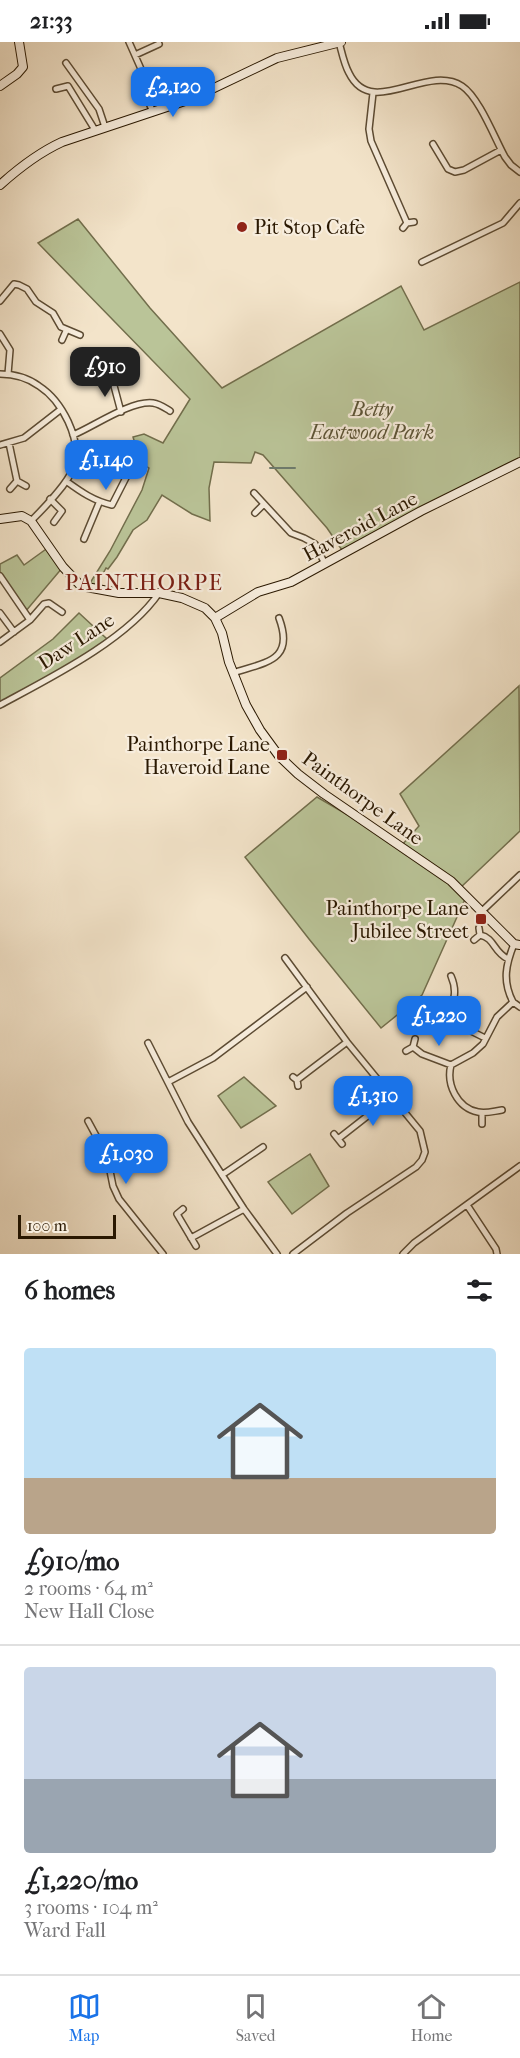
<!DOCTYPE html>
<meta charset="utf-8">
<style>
:root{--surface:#fff;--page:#f6f6f6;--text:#202124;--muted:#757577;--line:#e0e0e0;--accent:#1a73e8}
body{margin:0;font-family:"IM FELL French Canon",serif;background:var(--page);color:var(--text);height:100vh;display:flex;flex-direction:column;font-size:22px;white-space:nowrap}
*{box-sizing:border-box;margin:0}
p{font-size:20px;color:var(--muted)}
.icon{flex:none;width:33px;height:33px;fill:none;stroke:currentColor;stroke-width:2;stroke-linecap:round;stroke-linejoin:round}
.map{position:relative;height:1212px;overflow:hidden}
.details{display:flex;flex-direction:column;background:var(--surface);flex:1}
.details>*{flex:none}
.scale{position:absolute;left:18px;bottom:15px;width:98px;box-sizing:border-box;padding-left:6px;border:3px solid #2a1801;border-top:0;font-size:16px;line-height:21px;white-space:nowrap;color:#2a1801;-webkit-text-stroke:4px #f7eddd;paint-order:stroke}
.price{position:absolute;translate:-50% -51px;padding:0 14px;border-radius:12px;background:var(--accent);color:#fff;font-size:20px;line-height:39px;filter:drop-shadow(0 2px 3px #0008)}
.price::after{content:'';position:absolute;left:50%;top:36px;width:18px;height:14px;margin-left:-9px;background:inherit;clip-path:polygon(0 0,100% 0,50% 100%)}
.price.selected{background:#222;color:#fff}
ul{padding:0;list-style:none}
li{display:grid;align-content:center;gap:12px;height:318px;padding:0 24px}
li+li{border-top:2px solid var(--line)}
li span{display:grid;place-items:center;height:186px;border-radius:6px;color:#555}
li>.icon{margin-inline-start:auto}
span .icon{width:108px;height:108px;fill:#fffc;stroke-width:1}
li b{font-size:26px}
h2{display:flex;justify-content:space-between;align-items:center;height:72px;padding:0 24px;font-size:26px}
.status{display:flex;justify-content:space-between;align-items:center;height:42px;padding:0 30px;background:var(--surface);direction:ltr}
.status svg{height:16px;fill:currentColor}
.tabs{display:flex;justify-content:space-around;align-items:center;height:84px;border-top:2px solid var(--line);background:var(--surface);font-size:16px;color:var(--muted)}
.tabs a{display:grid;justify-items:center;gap:3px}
.tabs .selected{color:var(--accent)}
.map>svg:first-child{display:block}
.green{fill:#bac498;stroke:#726e4c;stroke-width:1.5}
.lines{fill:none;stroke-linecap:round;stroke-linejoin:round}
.stream{stroke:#6e7c6e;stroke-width:2}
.street-casing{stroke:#5c4b33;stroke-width:8}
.secondary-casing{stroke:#2a1801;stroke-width:10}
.street{stroke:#f7eddd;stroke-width:5}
.secondary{stroke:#f7eddd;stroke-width:8}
.poi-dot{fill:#8f2418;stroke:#f7eddd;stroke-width:2}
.labels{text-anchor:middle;stroke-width:4.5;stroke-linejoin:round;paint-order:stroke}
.poi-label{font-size:20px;fill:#2a1801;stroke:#f7eddd;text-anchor:end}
.park-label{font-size:20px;font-style:italic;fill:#5c5436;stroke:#f7eddd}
.street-label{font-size:20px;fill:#2a1801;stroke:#f7eddd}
.quarter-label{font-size:22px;letter-spacing:1.5px;fill:#7a1f14;stroke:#f7eddd}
</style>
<div class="status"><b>21:33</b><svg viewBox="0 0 49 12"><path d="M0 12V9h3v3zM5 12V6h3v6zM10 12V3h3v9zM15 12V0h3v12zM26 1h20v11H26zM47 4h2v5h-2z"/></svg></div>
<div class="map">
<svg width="520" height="1212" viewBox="0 0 520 1212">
<rect width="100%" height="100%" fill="#f3e4ca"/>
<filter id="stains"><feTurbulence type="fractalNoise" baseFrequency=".00333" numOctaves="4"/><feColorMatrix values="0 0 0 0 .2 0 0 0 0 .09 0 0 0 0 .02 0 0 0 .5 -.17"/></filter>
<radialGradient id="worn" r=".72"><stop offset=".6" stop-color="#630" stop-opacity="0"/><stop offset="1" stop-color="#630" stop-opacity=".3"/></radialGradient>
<path class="green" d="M78,177l72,89 72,80 179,-102 23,44 96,-48v180l-176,91 -17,-25 -64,-73 -8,-3 -4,11 -37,-1 -5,26 1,33 -18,-7 -30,-19 -15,25 -14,10 -16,27 -9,12 -2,-1 -9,17 -7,-2 20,-32 32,-61 7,-22 -5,-3 -7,-8 1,-4 -5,-16 11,-3 19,9 27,-44 -152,-156z
M49,505l14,20 -38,45 -25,-36v-12l17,-9 7,10z
M79,571l28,26 -35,25 -72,41v-27l53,-39z
M519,644l1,145 -61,58 7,8 -44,98 -41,33 -72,-89 -64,-82 72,-60 84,49 18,-20 -19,-32z
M244,1035l32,29 -35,22 -23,-32z
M310,1112l19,32 -37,28 -24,-32z"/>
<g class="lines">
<path class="stream" d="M270,426h25"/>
<g class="street-casing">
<path id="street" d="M129,0l16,36 -1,14 9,20
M339,0c3,11 5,22 10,31 23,47 77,-10 113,13 17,11 33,53 43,71l6,8 9,7
M135,13l24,-11
M66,21l33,46 6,18
M56,47l12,-3 27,44
M373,51l-4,36 2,12 36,82
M433,102l15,25 7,3 9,-2 37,-20
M403,186l4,-5 7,-1
M422,220l81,-39 17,-20
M0,259l14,-17 5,1 8,4 9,13 17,11 8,14 19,8
M0,292l10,16 -2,24
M62,298l4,-9
M0,332c14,0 28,4 39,12 23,15 43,53 35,80 -5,17 -30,42 -43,55
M107,333l6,7 8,30
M113,340l9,-4
M73,393c20,-8 58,-35 80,-32 7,1 12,5 17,8
M9,401l8,38
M0,403l24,-7 36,-28
M118,426l10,5
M66,439c15,11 28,20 46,24l23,-45
M10,447l7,-8 9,5
M254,451l37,40 13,5 11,6 10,20
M50,457l12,12 -8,11
M255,471l9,-9
M84,497l15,-36
M0,534l30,44
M0,571l14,19
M0,600l30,-22 14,-16 5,-1 13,9
M233,631c33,-11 62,-12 46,-55
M0,663c50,-27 127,-65 159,-112
M481,870l39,-37
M480,893c15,3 13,17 28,24
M474,898l6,-5 -1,-7
M285,916l62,84 73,89 5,21 -3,8 -6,7 -69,46 -54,41
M451,934c10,23 -5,31 2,46l32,16
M513,960c-11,-21 -7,-38 1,-58
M513,960l7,5
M148,1001l40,79 56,87 33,45
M413,1005l9,7 29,11
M406,1009l7,-4 2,-8
M293,1035l4,3 1,6
M297,1038l50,-38
M168,1040l45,-24 94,-71
M502,1068c-8,1 -16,4 -24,2 -21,-4 -32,-28 -27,-47l22,-12 10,-9 14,-27 16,-15
M482,1071v11
M88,1079l19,35 6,30 6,13 44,55
M334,1092l8,10
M338,1097l55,-43
M222,1133l41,-28
M467,1163l29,44 1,5
M183,1167l-6,5 19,32
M191,1196l53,-29
M403,1212l11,-11 106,-77"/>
</g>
<g class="secondary-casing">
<path id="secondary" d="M0,44l17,-12 6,-7 -4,-25
M0,143c20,-18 38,-32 62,-43l129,-43 86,-41 64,-16
M0,477l22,-3 9,5 32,46 18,19 38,7h40l23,5 23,10 10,10 7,15 7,29 17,43 14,25 19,26 19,18 26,20 127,87 63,63 6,1
M215,576l43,-26 33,-10 130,-71 99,-49"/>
</g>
<use href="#street" class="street"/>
<use href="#secondary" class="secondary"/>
</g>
<g class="poi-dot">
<circle cx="242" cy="185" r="6"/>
<rect x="276" y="707" width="12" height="12" rx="3"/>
<rect x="475" y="871" width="12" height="12" rx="3"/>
</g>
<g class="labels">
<g class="poi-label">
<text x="254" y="192" text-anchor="start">Pit Stop Cafe</text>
<text x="270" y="709">Painthorpe Lane<tspan x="270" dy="23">Haveroid Lane</tspan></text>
<text x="469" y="873">Painthorpe Lane<tspan x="469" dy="23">Jubilee Street</tspan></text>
</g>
<g class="park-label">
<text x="372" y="374">Betty<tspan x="372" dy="23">Eastwood Park</tspan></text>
</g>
<g class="street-label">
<text transform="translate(360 484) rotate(-28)" y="7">Haveroid Lane</text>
<text transform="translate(76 599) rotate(-33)" y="7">Daw Lane</text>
<text transform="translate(363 756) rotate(36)" y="7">Painthorpe Lane</text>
</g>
<g class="quarter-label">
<text x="144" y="548">PAINTHORPE</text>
</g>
</g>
<rect width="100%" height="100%" filter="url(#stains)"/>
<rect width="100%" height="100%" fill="url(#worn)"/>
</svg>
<div class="scale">100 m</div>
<b class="price" style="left:173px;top:76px">£2,120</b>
<b class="price selected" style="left:105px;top:356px">£910</b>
<b class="price" style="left:106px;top:449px">£1,140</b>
<b class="price" style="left:439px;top:1005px">£1,220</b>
<b class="price" style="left:373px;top:1085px">£1,310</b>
<b class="price" style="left:126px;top:1143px">£1,030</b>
</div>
<section class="details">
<h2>6 homes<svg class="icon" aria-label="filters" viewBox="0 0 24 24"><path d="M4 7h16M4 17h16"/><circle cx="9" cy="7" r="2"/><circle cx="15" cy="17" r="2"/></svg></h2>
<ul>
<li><span style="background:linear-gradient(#bfe0f5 70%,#b9a48a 0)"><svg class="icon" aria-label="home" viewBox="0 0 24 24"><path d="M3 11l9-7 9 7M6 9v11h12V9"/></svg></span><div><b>£910/mo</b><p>2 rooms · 64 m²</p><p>New Hall Close</p></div></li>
<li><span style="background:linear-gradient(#c9d6e8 60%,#9aa5b1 0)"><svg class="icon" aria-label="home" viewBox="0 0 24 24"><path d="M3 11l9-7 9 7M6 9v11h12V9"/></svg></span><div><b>£1,220/mo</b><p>3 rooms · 104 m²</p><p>Ward Fall</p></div></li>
</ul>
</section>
<nav class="tabs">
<a class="selected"><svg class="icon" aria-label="map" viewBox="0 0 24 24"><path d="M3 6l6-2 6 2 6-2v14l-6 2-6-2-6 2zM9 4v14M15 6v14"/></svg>Map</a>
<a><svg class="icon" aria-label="saved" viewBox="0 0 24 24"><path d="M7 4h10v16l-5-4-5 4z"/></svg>Saved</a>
<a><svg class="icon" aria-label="home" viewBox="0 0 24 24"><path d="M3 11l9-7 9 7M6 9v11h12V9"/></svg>Home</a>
</nav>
